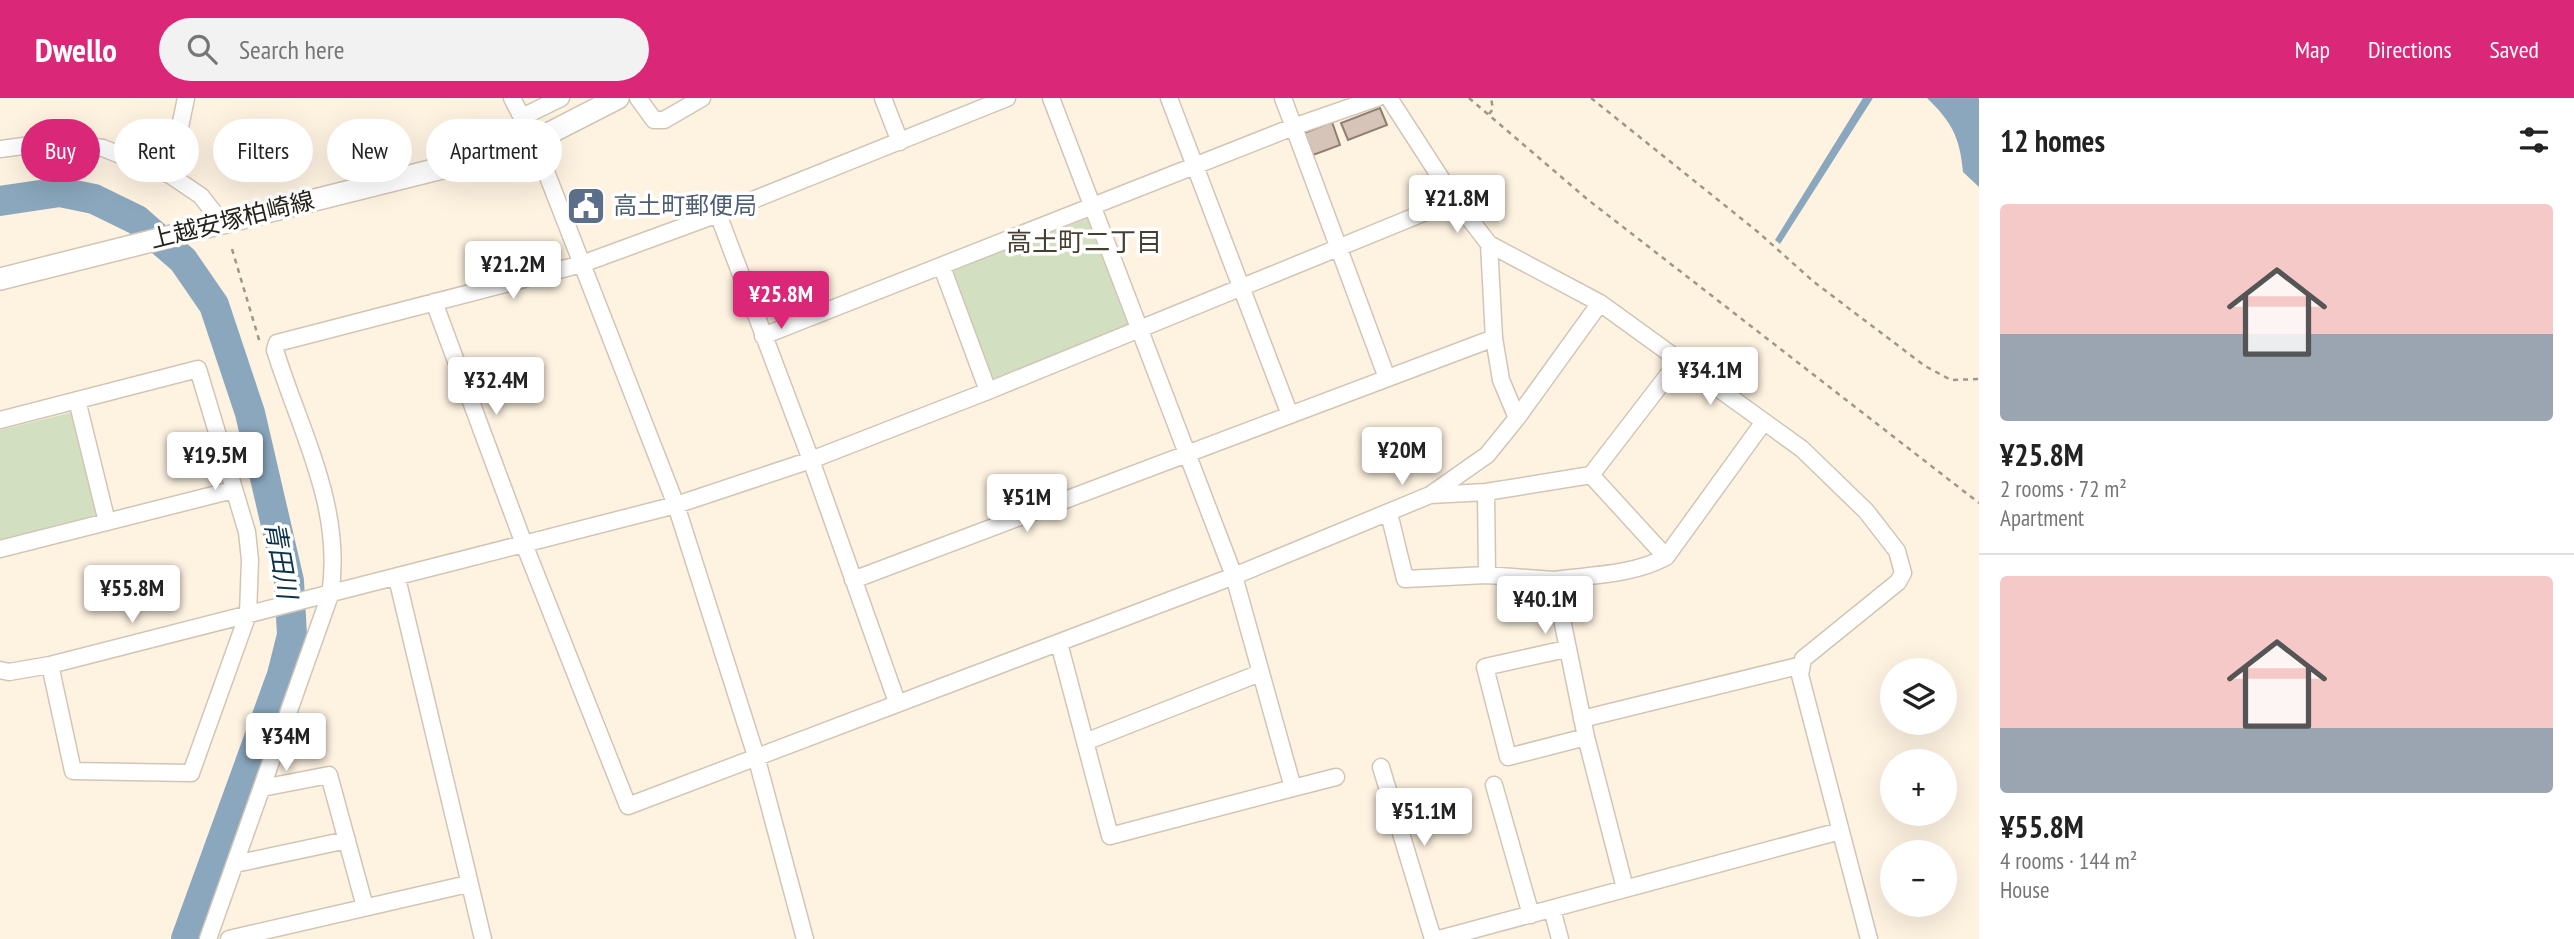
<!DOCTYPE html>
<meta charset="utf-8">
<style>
:root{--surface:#fff;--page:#f2f2f2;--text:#222;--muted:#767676;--line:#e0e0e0;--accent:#db2777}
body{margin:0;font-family:"PT Sans Narrow","Noto Sans JP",sans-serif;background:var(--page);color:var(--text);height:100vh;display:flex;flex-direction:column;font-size:26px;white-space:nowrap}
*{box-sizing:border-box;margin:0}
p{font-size:23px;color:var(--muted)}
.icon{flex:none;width:38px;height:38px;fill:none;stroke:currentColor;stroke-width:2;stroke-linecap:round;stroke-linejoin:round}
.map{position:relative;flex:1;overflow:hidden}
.sheet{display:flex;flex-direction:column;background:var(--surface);width:595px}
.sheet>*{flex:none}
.top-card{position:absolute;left:21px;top:21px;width:665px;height:63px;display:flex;gap:14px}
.fabs{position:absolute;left:1880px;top:560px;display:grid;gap:14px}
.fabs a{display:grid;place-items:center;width:77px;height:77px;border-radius:50%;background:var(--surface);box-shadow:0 7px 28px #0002;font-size:35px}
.price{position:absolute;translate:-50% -60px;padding:0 16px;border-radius:7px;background:#fff;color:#222;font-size:23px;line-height:46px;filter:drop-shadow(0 2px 4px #0008)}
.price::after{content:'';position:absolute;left:50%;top:42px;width:21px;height:16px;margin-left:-10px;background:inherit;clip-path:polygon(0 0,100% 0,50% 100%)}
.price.current{background:var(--accent);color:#fff}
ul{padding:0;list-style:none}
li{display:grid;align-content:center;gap:14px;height:371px;padding:0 21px}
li+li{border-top:2px solid var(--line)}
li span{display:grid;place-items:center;height:217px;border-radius:7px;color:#555}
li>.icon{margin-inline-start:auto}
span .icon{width:126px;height:126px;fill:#fffc;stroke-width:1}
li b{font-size:30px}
h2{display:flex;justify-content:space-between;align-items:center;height:84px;padding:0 21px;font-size:30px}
.tag{padding:0 24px;border-radius:32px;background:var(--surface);box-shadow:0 7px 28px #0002;font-size:24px;line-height:63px}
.tag.current{background:var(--accent);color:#fff}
header{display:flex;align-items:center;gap:42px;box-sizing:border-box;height:98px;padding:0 35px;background:var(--accent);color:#fff}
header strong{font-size:33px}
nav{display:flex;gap:38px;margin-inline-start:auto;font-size:24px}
.search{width:490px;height:63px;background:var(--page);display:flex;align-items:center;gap:18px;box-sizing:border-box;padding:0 24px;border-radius:38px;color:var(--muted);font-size:26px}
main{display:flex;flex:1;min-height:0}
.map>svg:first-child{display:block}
.green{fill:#d3dfc1}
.water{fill:#8aa7bd}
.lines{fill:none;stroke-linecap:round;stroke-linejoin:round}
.river{stroke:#8aa7bd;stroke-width:30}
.building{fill:#d5c4b7;stroke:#8e7f72;stroke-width:2}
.minor-casing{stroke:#d1c6b6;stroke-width:19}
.major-casing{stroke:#d1c6b6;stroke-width:24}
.path{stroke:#9f978a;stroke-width:2.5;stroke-dasharray:5 5;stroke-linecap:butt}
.minor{stroke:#fff;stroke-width:16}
.major{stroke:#fff;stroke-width:21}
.labels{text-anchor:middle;stroke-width:7;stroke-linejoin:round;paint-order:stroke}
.service-label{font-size:24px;fill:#4e5e75;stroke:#fff;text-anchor:start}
.street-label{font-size:24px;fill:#26221c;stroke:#fff}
.neighbourhood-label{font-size:26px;fill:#473e30;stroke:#fff}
.water-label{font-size:26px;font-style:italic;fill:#0b3049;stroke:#fff}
</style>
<header>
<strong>Dwello</strong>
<div class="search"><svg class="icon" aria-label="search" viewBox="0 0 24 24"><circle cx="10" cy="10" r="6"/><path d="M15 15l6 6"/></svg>Search here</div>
<nav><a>Map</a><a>Directions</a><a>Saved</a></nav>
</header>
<main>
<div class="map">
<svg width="1979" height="841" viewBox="0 0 1979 841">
<rect width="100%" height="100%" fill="#fef3e1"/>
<path class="green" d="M1089,120l44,110 -141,53 -41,-110z
M73,314l26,105 -99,24v-111z"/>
<path class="water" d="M1863,0h10l-93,146 -5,-4z
M1927,0h52v89l-16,-15c-3,-34 -11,-50 -36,-74z"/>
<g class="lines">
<path class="river" d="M0,103l60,-9 34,7 43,21 46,40 31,45 36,108 39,168 3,54 -10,40 -96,264"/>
</g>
<path class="building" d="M1380,10l7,17 -39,15 -7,-17z
M1332,24l8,23 -27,10 -9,-22z"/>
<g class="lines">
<g class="minor-casing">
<path id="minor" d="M512,0l22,43 142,364 80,251 49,183
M638,0l16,22h10l38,-22
M883,0l17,44
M1051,0l183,478 59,212 -183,48 -51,-193
M1169,0l121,317
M1283,0l104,280
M1389,0l66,102 34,44 111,59 202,146 64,62 31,40 6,22 -5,9 -95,77 -3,16 69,264
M522,19l39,-19
M0,51l54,-7 49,6 67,27 31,21 21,27
M170,77l16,-77
M718,116l93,246 86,242
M942,169l46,124
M434,204l90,242 104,262 606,-230 196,-81 57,-40 30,-37 -16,-38 -7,-42 -5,-94
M763,238l530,-209 84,-29
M77,302l30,122
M1517,320l83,-115
M0,322l198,-51 49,163 3,28 -2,54 -57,159 -118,-2 -23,-106
M1591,377l75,82 97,-134
M1486,394l1,83
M1430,397l56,-3 105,-17 87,-113
M1389,415l16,66 82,-4 67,5 32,157 39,151
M0,451l233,-59
M397,480l86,361
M853,482l641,-242
M1554,482c37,-5 79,-5 112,-23
M1566,551l-81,18 23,90 78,-20
M0,572l9,2 41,-7 626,-160 135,-45 177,-69 467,-191
M1582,621l220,-54
M1085,644l175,-69
M1381,669l52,172
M1494,687l37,130
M262,690l67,-13 36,132
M1293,690l43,-11
M235,766l112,-24
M1552,811l8,30
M208,841l122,-344c14,-87 -30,-164 -55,-245l2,-7 305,-79 136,-50 289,-116
M229,841l239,-55
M1439,841l401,-108"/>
</g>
<g class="major-casing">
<path id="major" d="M0,181l486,-122 48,-16 84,-43"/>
</g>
<path class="path" d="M1469,0l118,101 392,304
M1591,0l167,134 56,50 111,84 26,14 28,-1
M1489,16l4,-5 -2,-11
M232,151l28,94"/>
<use href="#minor" class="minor"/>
<use href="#major" class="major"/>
</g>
<defs>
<g id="civic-square" transform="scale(2.0125)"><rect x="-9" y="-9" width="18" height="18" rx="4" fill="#5c6f8a" stroke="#fff"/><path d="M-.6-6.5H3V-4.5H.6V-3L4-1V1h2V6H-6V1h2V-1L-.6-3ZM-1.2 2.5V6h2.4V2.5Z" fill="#fff"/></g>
</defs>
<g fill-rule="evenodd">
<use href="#civic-square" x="586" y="108"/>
</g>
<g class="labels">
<g class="service-label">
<text x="613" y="116">高土町郵便局</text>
</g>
<g class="street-label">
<text transform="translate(232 122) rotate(-14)" y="8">上越安塚柏崎線</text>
</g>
<g class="neighbourhood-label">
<text x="1084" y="153">高土町二丁目</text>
</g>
<g class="water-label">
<text transform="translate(281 462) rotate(80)" y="9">青田川</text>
</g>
</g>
</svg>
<div class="fabs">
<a><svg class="icon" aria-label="layers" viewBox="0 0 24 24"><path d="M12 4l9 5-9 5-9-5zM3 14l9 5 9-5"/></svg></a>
<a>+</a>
<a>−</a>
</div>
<b class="price" style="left:1457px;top:137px">¥21.8M</b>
<b class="price" style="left:513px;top:203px">¥21.2M</b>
<b class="price current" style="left:781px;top:233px">¥25.8M</b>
<b class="price" style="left:1710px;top:309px">¥34.1M</b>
<b class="price" style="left:496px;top:319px">¥32.4M</b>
<b class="price" style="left:1402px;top:389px">¥20M</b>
<b class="price" style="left:215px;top:394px">¥19.5M</b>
<b class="price" style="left:1027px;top:436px">¥51M</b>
<b class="price" style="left:132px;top:527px">¥55.8M</b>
<b class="price" style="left:1545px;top:538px">¥40.1M</b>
<b class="price" style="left:286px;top:675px">¥34M</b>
<b class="price" style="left:1424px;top:750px">¥51.1M</b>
<div class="top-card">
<a class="tag current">Buy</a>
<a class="tag">Rent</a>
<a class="tag">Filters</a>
<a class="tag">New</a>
<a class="tag">Apartment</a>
</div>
</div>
<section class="sheet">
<h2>12 homes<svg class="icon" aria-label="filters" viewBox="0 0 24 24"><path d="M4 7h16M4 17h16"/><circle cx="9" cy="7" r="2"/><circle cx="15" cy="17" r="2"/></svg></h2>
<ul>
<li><span style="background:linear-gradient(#f6c9c9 60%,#9aa5b1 0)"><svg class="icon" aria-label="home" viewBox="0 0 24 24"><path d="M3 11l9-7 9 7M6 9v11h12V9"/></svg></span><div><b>¥25.8M</b><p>2 rooms · 72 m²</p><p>Apartment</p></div></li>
<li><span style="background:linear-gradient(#f6c9c9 70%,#9aa5b1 0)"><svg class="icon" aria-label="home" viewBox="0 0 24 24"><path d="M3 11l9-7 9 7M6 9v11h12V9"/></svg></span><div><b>¥55.8M</b><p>4 rooms · 144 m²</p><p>House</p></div></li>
</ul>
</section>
</main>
